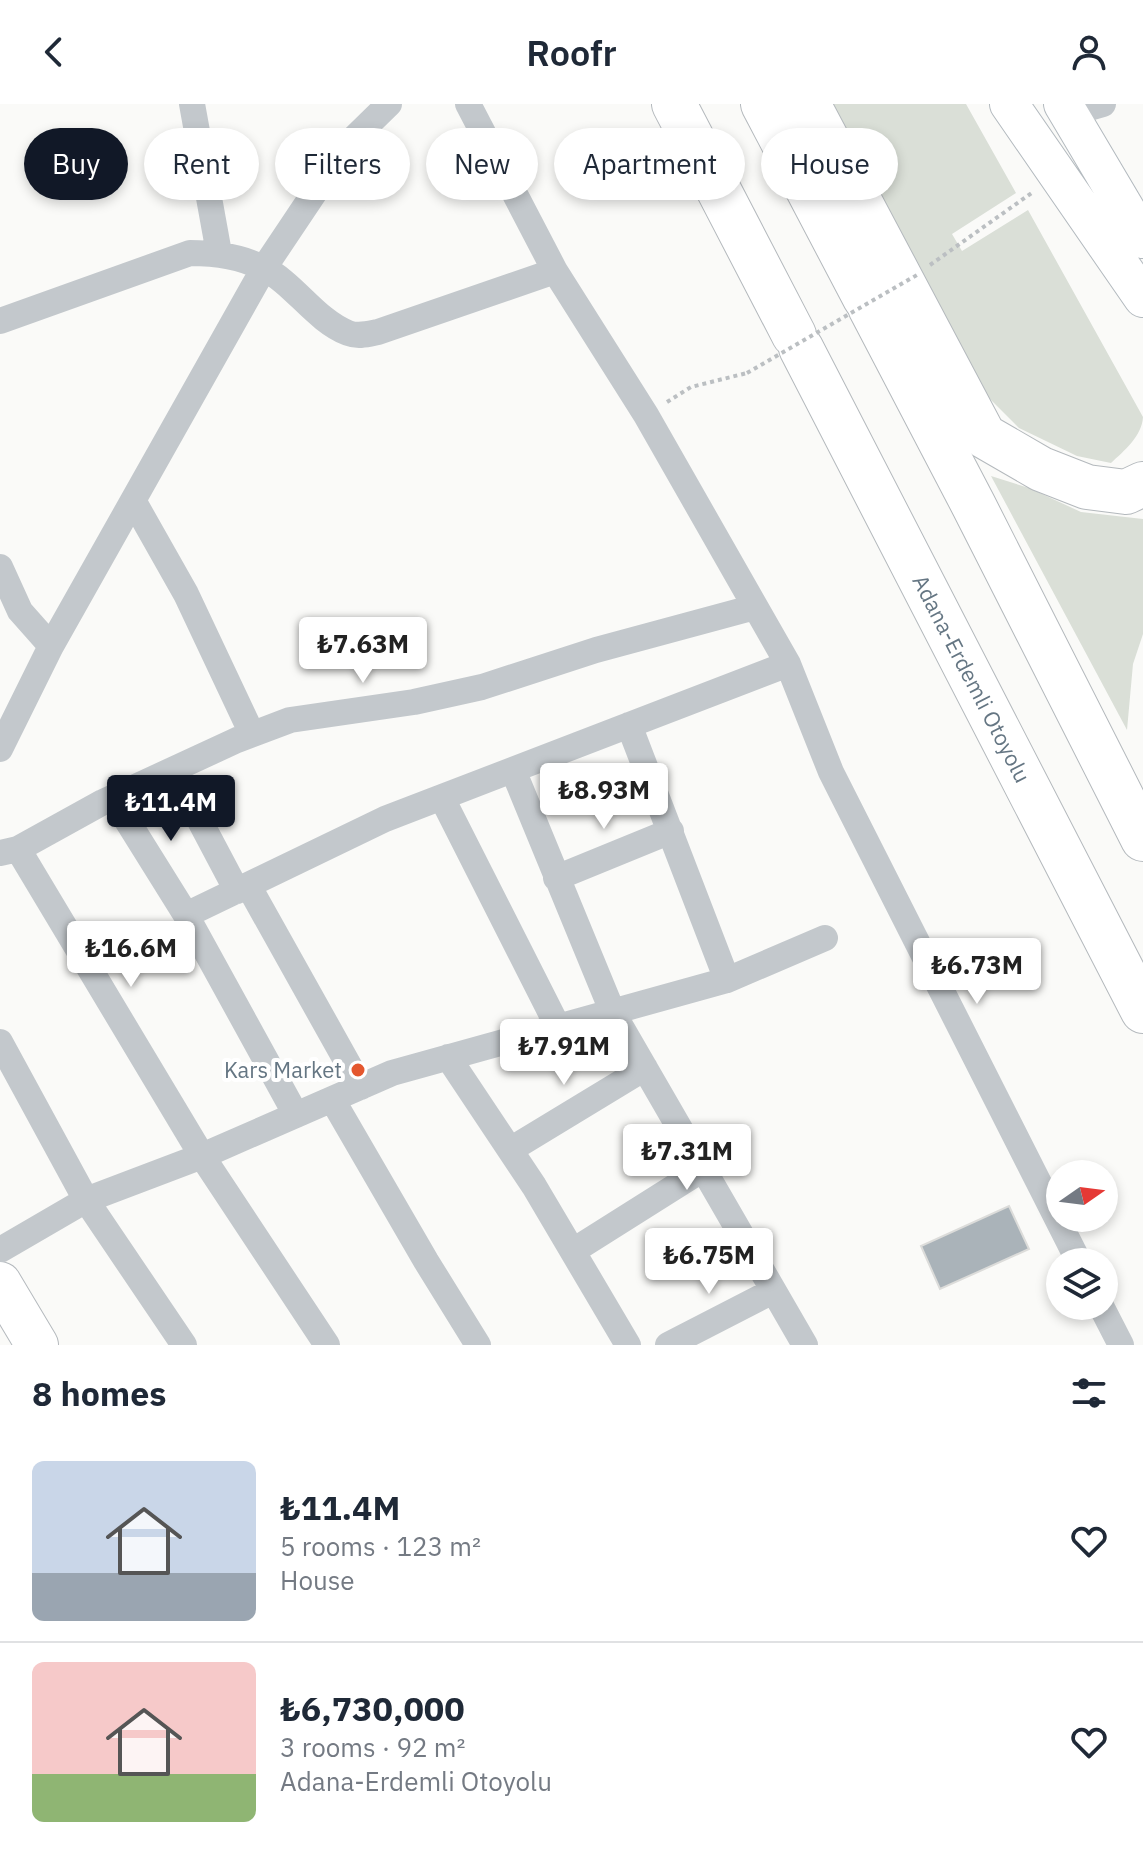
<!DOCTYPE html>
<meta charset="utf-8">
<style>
:root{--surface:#fff;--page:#f6f6f7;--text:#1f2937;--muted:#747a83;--line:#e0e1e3;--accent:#111827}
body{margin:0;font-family:"IBM Plex Sans",sans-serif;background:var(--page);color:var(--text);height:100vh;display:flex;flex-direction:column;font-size:30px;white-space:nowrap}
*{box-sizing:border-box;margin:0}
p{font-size:26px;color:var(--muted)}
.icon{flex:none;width:44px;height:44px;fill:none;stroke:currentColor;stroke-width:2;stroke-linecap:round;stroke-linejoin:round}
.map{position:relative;height:1241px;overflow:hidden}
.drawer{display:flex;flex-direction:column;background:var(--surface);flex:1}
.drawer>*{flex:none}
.hud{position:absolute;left:24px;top:24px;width:1096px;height:72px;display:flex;gap:16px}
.needle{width:52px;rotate:76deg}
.buttons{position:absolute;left:1046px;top:1056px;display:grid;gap:16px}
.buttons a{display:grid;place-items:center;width:72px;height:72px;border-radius:50%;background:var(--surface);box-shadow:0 4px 12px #0003;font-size:40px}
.price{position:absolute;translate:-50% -68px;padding:0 18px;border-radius:8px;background:#fff;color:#222;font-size:26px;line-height:52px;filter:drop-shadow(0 2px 4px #0008)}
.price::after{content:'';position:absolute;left:50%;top:48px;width:24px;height:18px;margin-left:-12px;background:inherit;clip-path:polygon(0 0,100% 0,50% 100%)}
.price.current{background:var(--accent);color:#fff}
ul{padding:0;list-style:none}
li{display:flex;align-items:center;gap:24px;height:200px;padding:0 32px}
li+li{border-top:2px solid var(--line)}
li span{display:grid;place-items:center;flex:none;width:224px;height:160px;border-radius:12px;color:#555}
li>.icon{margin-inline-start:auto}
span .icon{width:96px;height:96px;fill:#fffc;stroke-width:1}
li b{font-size:34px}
h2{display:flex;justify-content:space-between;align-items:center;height:96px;padding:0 32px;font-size:34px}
.chip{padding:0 28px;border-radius:36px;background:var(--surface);box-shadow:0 4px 12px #0003;font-size:28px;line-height:72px}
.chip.current{background:var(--accent);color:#fff}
header{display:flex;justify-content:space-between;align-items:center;height:104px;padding:0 32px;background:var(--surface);font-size:36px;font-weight:600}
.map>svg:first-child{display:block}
.green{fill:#dadfd7}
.building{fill:#aab3b9;stroke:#dcdcda;stroke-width:2}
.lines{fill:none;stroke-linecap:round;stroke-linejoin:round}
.secondary-casing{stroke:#b3babf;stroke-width:40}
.primary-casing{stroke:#b5babe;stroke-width:44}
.motorway-casing{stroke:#b4b9bd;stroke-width:46}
.path{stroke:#bbbfc2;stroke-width:4;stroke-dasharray:4 4;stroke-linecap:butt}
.minor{stroke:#c3c8cc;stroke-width:26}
.secondary{stroke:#fff;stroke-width:38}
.primary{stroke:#fff;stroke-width:42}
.motorway{stroke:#fff;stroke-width:44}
.path-bridge{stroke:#bbbfc2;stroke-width:4;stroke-dasharray:4 4;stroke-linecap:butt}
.poi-dot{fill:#e4572e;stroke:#fff;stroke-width:3}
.labels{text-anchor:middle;stroke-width:8;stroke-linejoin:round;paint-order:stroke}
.street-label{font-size:22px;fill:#657683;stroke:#fff}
.poi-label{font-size:22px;fill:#657683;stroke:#fff;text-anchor:end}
</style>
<header><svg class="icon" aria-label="back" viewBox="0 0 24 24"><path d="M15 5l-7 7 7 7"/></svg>Roofr<svg class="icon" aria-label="person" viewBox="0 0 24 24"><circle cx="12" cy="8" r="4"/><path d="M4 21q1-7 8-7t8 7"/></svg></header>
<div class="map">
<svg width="1143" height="1241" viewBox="0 0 1143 1241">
<rect width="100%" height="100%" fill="#fafaf8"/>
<path class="green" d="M832,0h134l50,89 -64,41 10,17 66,-41 115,207c-1,19 -19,34 -32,46l-34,-7 -58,-28 -41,-41z
M991,372l38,12 52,24 62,7v115l-10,30 -6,66z"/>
<path class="building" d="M1009,1102l20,43 -89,40 -19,-43z"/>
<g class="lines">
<g class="secondary-casing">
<path id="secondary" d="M1009,0l134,194
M1063,0l80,135"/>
</g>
<g class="primary-casing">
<path id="primary" d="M0,1179l37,62"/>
</g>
<g class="motorway-casing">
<g id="motorway">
<path d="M674,0l120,231"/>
<path d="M763,0l102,194"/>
<path d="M808,0l176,332 57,33 46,18 39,5 17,-8"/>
<path d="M870,203l104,199 169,333"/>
<path id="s1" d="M801,244l342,663"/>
</g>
</g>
<path class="path" d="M930,161l103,-73
M667,298l24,-15 56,-14"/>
<path class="minor" d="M192,0l27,149
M468,0l87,167 91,144 142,249 43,108 248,490
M1068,10l35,-10
M0,217l190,-68c25,0 50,3 73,15 31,15 52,52 85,65 10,4 20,1 30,-1l177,-61
M134,398l52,92 66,140
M0,463l20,44 31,35
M629,621l98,255
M0,645l51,-103 213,-378 81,-121 44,-43
M173,666l64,121
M513,666l100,243 192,332
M113,694l73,117 110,200
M442,694l116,229
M18,745l184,307 125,189
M0,749l18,-4 85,-47 134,-62 53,-20 124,-18 68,-15 114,-37 159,-43
M556,774l115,-47
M248,781l113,202
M186,811l199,-96 403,-155
M0,938l86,158 98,145
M448,953l86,129 94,159
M332,995l94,162 52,84
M510,1046l135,-82
M0,1146l86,-50 116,-44 190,-83 335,-93 98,-42
M573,1147l130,-82
M1101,1202l20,39
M668,1241l105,-54"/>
<use href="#secondary" class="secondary"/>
<use href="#primary" class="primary"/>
<use href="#motorway" class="motorway"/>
<path class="path-bridge" d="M747,269l170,-98"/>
</g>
<circle class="poi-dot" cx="358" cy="966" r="8"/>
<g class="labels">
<g class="street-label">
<text dy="8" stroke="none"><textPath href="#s1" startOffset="372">Adana-Erdemli Otoyolu</textPath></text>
</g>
<g class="poi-label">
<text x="342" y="974">Kars Market</text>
</g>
</g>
</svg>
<div class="buttons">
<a><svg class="needle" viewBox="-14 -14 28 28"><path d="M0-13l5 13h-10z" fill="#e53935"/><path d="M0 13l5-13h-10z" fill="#747a83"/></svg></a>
<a><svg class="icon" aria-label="layers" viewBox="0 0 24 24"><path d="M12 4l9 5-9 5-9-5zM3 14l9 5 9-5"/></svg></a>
</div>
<b class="price" style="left:363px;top:581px">₺7.63M</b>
<b class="price" style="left:604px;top:727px">₺8.93M</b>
<b class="price current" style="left:171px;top:739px">₺11.4M</b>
<b class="price" style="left:131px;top:885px">₺16.6M</b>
<b class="price" style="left:977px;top:902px">₺6.73M</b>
<b class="price" style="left:564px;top:983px">₺7.91M</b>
<b class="price" style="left:687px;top:1088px">₺7.31M</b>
<b class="price" style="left:709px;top:1192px">₺6.75M</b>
<div class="hud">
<a class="chip current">Buy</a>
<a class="chip">Rent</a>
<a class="chip">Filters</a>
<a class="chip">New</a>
<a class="chip">Apartment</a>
<a class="chip">House</a>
</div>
</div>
<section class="drawer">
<h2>8 homes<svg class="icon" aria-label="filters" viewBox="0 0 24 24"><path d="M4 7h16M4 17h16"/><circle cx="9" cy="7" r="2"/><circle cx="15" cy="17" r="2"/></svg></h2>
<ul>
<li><span style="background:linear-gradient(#c9d6e8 70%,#9aa5b1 0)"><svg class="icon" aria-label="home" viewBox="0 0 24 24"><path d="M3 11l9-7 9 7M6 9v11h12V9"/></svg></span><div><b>₺11.4M</b><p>5 rooms · 123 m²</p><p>House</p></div><svg class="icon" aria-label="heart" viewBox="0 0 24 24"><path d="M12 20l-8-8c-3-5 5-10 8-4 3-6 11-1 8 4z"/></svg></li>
<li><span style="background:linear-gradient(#f6c9c9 70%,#8fb573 0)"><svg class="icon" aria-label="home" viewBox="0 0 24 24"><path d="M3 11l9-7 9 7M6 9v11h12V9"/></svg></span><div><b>₺6,730,000</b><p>3 rooms · 92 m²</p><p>Adana-Erdemli Otoyolu</p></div><svg class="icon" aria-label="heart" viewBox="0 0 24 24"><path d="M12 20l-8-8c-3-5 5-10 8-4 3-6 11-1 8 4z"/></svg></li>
</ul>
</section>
